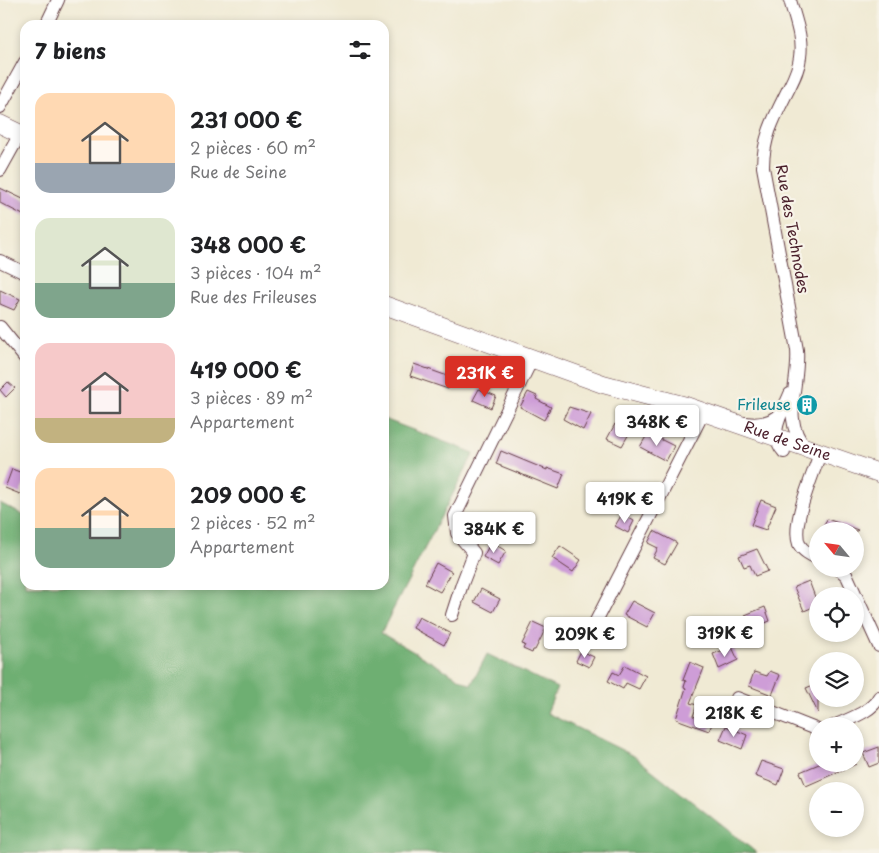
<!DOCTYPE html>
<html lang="fr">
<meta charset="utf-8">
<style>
:root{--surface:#fff;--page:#f2f2f2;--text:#202124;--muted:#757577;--accent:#d93025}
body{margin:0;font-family:"Playpen Sans",sans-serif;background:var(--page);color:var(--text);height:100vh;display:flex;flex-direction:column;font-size:19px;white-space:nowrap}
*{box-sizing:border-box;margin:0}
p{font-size:16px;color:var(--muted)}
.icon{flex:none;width:28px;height:28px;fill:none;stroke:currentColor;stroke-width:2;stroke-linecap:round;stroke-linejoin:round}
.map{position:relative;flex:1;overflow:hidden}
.drawer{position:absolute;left:20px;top:20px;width:369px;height:570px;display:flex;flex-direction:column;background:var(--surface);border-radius:15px;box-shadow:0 2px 8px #0003}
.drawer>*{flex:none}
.needle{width:32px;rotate:299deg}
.tools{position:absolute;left:809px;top:522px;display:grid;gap:10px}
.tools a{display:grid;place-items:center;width:55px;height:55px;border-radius:50%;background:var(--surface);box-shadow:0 2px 8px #0003;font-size:25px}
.price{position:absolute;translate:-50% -42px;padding:0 11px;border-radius:5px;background:#fff;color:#222;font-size:16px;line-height:32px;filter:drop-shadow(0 1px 2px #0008)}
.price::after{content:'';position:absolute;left:50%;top:30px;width:15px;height:11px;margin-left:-8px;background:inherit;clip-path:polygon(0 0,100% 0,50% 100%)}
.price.current{background:var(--accent);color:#fff}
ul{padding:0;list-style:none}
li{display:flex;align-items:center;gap:15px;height:125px;padding:0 15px}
li span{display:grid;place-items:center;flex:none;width:140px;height:100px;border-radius:15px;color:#555}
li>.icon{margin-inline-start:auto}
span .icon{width:60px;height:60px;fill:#fffc;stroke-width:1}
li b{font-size:21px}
h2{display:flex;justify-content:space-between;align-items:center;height:60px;padding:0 15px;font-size:21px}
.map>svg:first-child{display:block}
.forest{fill:#6eaf72;stroke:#5c674e}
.building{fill:#ce9dd7}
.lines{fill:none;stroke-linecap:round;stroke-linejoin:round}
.street-casing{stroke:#633d44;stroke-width:14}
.secondary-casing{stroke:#633d44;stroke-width:19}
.street{stroke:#fff;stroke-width:12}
.secondary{stroke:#fff;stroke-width:18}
.labels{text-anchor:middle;stroke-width:4.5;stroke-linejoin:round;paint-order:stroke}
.street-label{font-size:15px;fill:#4a1f2b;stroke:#f7f3e8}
.culture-label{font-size:15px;fill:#0d838f;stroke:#f7f3e8;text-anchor:end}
</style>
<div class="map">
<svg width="879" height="853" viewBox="0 0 879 853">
<rect width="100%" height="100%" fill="#f7f3e8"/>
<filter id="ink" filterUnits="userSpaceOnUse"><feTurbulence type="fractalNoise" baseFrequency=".02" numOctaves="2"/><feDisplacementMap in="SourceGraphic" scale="10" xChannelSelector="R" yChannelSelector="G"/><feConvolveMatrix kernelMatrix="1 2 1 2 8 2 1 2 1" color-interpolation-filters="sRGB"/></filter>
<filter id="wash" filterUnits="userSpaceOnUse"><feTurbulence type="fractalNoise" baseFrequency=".0096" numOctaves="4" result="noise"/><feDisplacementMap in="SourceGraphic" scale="20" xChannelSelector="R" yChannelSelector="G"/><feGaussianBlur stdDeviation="1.12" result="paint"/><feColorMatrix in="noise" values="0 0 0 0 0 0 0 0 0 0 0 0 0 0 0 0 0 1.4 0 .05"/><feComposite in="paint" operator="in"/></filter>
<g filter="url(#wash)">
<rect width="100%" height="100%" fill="#f0ead4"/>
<path class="forest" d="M384,419l90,34 -93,180 90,52 16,-31 70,34 -10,25 87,43 123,97h-757v-350l25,13v69h359z"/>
<g id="blocks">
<path class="building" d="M0,188l25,12v16l-25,-13z
M0,290l20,9 -6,11 -14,-6z
M414,364l39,14 -5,11 -38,-13z
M8,382l7,6 -9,9 -6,-7z
M479,389l17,7 -5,12 -18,-8z
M528,392l9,4 -1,3 15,8 -7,13 -24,-13z
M569,407l22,7 -8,16 -20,-11z
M615,424l15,8 -8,14 -15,-7z
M648,433l26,13 -8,15 -26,-14z
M501,451l46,19v-2l17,6 -6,15 -62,-25z
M12,469l13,5v9l-5,11 -15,-6z
M761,500l15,6 -10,24 -15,-5z
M622,514l12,7 -6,12 -13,-7z
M827,519l31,11 -1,1h-35z
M654,531l23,12 -12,21 -12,-6 5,-10 -10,-5z
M491,542l15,9 -8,14 -15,-8z
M560,546l21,14 -8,12 -21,-14z
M757,549l11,22 -13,5 -5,-11 -6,2 -5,-11z
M436,563l16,9 -12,20 -15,-8z
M809,581l9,24 -14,6 -10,-24z
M481,589l19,10 -7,13 -19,-10z
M632,601l23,12 -8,14 -23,-12z
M765,607l5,14 -20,8 -5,-14z
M419,617l31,16 -6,12 -31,-17z
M533,622l13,6 -11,22h-2l-1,3 -9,-4 2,-4 -3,-1z
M732,647l6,13 -19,9 -6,-15z
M581,651l13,6 -5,10 -13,-6z
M690,662l14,6 -14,35 7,2 -4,11 19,8 -3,7 -33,-12 10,-31 -2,-1 2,-6 -3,-1z
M625,665l21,11 -7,13 -13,-6 -3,6 -15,-8 5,-9 6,3z
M770,671l10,4 -8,20 -23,-9 5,-14 13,4z
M818,683v30l-12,-25z
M726,726l21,9 -5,14 -22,-9z
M879,747v16l-10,4 -6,-14z
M761,761l23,8 -6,16 -23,-9z
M819,764h37l-50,22 -6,-14z"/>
</g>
</g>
<g filter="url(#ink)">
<use href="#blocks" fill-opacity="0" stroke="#633d44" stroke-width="1"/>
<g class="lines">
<g class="street-casing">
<path id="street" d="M790,0c5,19 13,38 10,57 -1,12 -7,23 -12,33 -13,26 -25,47 -25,77l34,183c3,34 -17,70 9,98
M46,25l12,-25
M0,107l25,-45
M0,170l20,-36
M0,261l25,12
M0,327l25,31
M746,423c14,2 27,0 36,-12
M784,452c-17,-19 -2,-38 6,-58
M818,558c-7,-2 -16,-8 -19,-14 -8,-22 14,-68 21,-91
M839,569l8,7 32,70
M452,615l10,-31 12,-31 -17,-20 -2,-17 77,-157
M594,625l105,-204
M737,698l81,32
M834,726c14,-7 38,-14 45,-29"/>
</g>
<g class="secondary-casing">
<g id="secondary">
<path d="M0,124l25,12"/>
<path id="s1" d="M384,305l219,79 83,22 193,67"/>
</g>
</g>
<use href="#street" class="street"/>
<use href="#secondary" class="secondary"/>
</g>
</g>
<defs>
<g id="building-disc" transform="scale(1.125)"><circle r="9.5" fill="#0f9aa8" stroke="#f7f3e8"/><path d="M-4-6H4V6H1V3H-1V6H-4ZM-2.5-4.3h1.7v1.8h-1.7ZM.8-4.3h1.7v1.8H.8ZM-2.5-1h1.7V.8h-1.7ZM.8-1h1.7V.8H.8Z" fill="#fff"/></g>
</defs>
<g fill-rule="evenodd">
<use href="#building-disc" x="807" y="405"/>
</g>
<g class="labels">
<g class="street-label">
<text transform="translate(792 229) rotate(80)" y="5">Rue des Technodes</text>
<text dy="5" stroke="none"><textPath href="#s1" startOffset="426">Rue de Seine</textPath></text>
</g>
<g class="culture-label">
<text x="791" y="410">Frileuse</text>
</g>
</g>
</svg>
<div class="tools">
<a><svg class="needle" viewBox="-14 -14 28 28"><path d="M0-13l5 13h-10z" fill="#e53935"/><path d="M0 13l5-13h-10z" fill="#757577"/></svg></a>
<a><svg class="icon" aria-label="locate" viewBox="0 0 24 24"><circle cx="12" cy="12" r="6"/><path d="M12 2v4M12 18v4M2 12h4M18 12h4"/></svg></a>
<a><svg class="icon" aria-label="layers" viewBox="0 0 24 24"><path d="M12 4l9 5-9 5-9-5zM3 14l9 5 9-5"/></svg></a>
<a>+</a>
<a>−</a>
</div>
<b class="price current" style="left:485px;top:398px">231K €</b>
<b class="price" style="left:657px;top:447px">348K €</b>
<b class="price" style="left:625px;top:524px">419K €</b>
<b class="price" style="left:494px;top:554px">384K €</b>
<b class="price" style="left:725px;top:658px">319K €</b>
<b class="price" style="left:585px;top:659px">209K €</b>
<b class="price" style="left:734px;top:738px">218K €</b>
<section class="drawer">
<h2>7 biens<svg class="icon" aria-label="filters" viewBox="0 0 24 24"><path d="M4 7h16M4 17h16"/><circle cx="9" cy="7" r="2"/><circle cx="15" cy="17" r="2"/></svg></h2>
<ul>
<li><span style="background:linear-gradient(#ffd9b3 70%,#9aa5b1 0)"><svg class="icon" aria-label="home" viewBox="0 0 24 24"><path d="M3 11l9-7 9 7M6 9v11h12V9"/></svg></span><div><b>231 000 €</b><p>2 pièces · 60 m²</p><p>Rue de Seine</p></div></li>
<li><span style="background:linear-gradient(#dfe7d0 65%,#7fa58c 0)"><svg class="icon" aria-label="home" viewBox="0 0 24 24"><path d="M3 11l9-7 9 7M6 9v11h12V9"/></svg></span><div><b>348 000 €</b><p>3 pièces · 104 m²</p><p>Rue des Frileuses</p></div></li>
<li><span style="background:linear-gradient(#f6c9c9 75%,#c2b280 0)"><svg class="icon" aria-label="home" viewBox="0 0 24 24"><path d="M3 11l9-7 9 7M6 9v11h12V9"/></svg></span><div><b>419 000 €</b><p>3 pièces · 89 m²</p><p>Appartement</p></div></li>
<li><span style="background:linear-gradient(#ffd9b3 60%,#7fa58c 0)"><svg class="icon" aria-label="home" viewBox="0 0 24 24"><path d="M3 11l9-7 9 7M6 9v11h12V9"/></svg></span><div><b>209 000 €</b><p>2 pièces · 52 m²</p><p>Appartement</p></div></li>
</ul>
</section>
</div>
